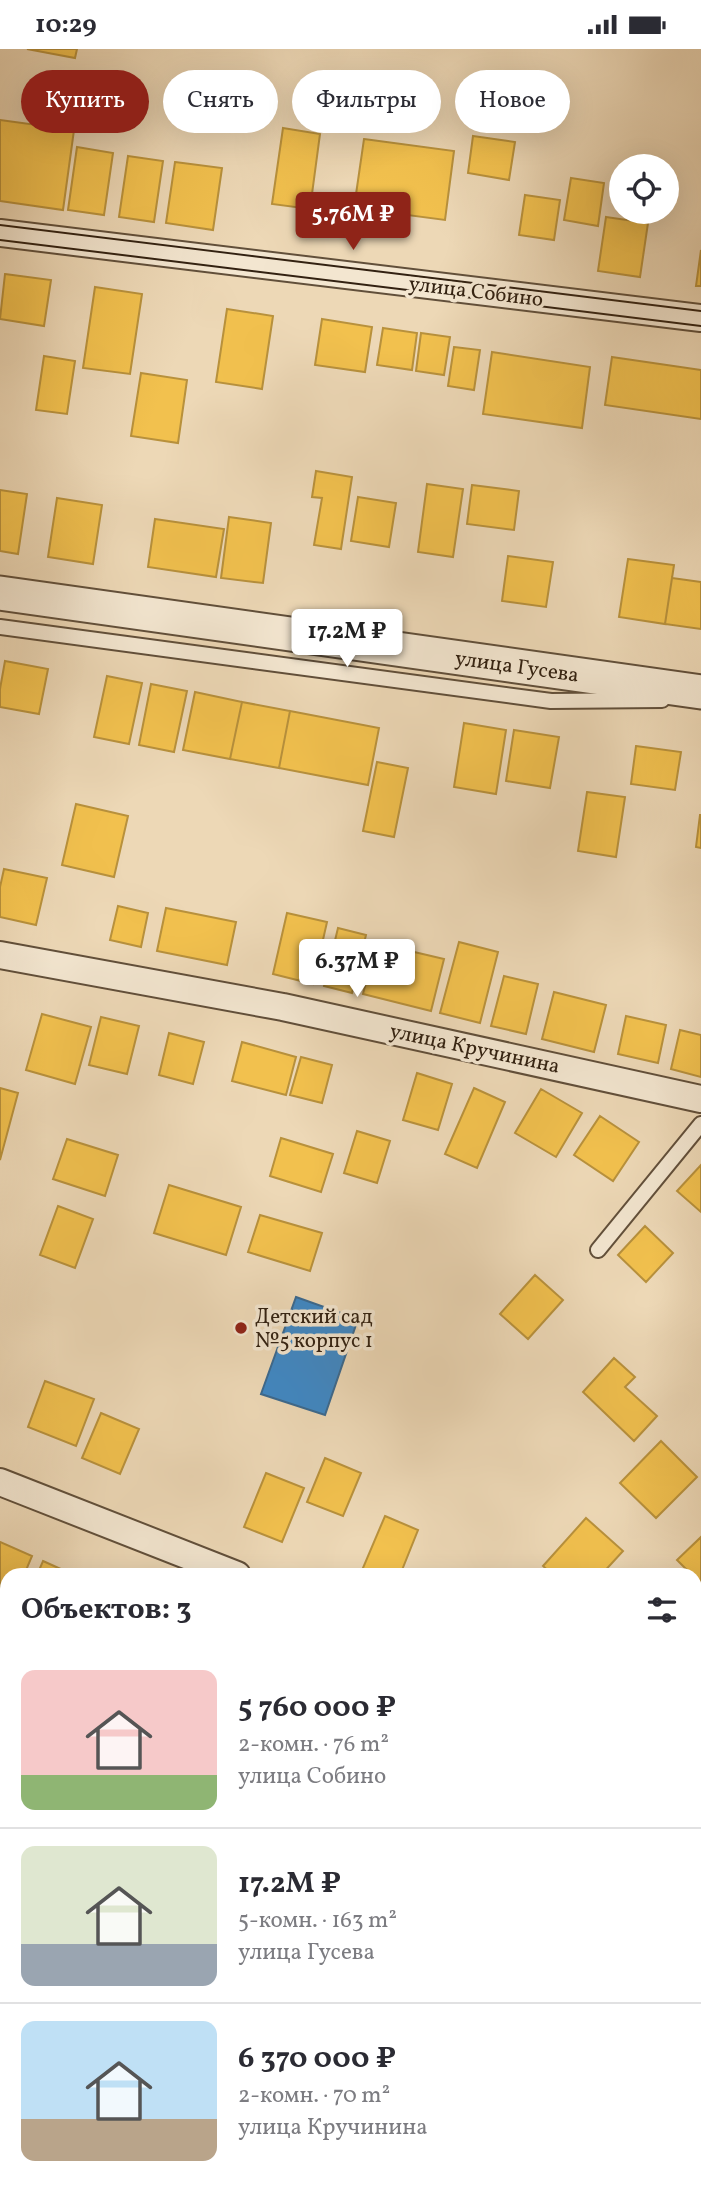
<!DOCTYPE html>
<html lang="ru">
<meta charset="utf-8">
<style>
:root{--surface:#fff;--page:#f2f2f3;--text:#2b2b33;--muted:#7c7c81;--line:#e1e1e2;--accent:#8f2418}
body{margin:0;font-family:Vollkorn,serif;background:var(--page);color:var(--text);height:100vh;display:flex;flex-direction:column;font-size:26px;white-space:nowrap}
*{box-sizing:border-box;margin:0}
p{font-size:23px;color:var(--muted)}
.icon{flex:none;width:38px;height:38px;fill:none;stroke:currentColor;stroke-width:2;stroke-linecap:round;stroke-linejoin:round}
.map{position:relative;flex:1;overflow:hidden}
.drawer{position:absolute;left:0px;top:1519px;width:702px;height:625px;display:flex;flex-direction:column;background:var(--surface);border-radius:21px 21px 0 0;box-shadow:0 7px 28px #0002}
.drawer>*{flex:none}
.top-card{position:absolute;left:21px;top:21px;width:660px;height:63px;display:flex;gap:14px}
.controls{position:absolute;left:609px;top:105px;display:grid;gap:14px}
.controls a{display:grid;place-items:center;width:70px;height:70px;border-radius:50%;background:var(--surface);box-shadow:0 7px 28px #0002;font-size:35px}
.price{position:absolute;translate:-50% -60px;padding:0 16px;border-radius:7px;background:#fff;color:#222;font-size:23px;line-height:46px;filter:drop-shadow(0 2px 4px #0008)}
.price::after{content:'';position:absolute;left:50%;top:42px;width:21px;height:16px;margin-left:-10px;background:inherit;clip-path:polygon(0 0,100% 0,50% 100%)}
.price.current{background:var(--accent);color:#fff}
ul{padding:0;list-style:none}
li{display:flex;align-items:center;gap:21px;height:175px;padding:0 21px}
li+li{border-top:2px solid var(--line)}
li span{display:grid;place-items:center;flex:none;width:196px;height:140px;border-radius:14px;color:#555}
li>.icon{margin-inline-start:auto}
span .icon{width:84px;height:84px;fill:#fffc;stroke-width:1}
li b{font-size:30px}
h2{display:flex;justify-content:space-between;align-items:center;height:84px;padding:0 21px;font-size:30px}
.tag{padding:0 24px;border-radius:32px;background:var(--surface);box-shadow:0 7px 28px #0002;font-size:24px;line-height:63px}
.tag.current{background:var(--accent);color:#fff}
.status{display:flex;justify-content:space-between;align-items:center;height:49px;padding:0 35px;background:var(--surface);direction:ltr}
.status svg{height:19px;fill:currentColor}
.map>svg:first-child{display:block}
.homes{fill:#f2c14e;stroke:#b8913c;stroke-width:2}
.schools{fill:#3f88c5;stroke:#3b698f;stroke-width:2}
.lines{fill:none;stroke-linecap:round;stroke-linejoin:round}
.service-casing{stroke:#614f3a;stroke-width:18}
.minor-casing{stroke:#614f3a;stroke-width:30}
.tertiary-casing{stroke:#614f3a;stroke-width:37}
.path{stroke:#322111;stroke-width:4.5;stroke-dasharray:2 3.5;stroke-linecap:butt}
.service{stroke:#f3e6d0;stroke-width:14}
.minor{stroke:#f3e6d0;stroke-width:26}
.tertiary{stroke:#f3e6d0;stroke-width:33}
.tram{stroke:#322111;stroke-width:2}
.poi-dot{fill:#8f2418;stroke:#f3e6d0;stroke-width:2.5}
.labels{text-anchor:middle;stroke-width:7;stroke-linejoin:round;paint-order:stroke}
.street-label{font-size:21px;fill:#322111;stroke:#f3e6d0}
.poi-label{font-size:21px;fill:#322111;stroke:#f3e6d0;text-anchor:start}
</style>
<div class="status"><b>10:29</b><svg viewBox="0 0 49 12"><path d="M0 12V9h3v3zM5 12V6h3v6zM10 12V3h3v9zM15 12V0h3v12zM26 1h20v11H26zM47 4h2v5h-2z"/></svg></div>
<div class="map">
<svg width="701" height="2143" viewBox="0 0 701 2143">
<rect width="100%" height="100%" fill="#edd8b6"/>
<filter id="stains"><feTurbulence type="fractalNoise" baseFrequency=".00286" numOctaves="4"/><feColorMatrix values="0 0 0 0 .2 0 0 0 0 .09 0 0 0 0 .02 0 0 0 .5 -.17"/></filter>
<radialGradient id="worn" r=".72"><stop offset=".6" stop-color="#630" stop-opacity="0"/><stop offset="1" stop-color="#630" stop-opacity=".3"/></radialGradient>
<path class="homes" d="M27,0h50l-2,9z
M0,71l74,10 -11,80 -63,-9z
M283,79l37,6 -10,75 -38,-5z
M473,87l42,6 -6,38 -41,-7z
M364,90l90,12 -9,69 -91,-12z
M77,98l36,6 -9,62 -36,-5z
M128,107l35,5 -9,61 -35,-5z
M175,113l47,6 -9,62 -47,-7z
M571,129l33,5 -6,43 -34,-6z
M525,146l35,5 -6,40 -35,-5z
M606,168l42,6 -8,54 -42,-6z
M701,201v36h-5z
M5,225l46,6 -7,46 -44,-7z
M95,238l47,7 -12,80 -47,-6z
M227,260l46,7 -11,73 -46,-7z
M322,270l50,8 -7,45 -50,-7z
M383,279l34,5 -5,37 -35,-5z
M421,284l29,4 -6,38 -28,-4z
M454,298l26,3 -6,40 -26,-4z
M492,303l98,15 -8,61 -99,-14z
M44,307l31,5 -8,53 -31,-4z
M612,308l89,13v49l-96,-14z
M141,324l46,7 -9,63 -47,-7z
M316,422l36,6 -11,72 -27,-4 8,-47 -10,-1z
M427,435l36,5 -10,68 -35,-5z
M472,436l47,6 -5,39 -47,-6z
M0,441l27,4 -9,60 -18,-3z
M358,448l38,6 -7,44 -38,-6z
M57,449l45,7 -9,59 -45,-7z
M229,468l42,6 -8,60 -42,-5z
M155,470l69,10 -8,48 -68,-10z
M508,507l45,6 -7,45 -44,-6z
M628,510l46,6 -9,59 -46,-7z
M672,529l29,4v47l-36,-5z
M5,612l43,8 -9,45 -39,-7v-18z
M107,627l35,7 -13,61 -35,-7z
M151,635l36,7 -13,61 -35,-7z
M195,643l47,10 -12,57 -47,-9z
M242,653l48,9 -11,57 -49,-9z
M290,662l89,17 -11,57 -89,-17z
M464,674l42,7 -10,64 -42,-7z
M514,681l45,7 -9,51 -44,-7z
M636,697l45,6 -6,38 -44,-6z
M377,713l31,6 -14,69 -31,-6z
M587,743l38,5 -9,60 -38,-6z
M76,755l52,12 -14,61 -52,-12z
M700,766h1v33l-5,-1z
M4,820l43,9 -11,47 -36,-8v-30z
M118,857l30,7 -7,34 -31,-7z
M166,859l70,14 -9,43 -70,-14z
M287,864l40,9 -14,62 -40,-10z
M338,879l28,7 -14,58 -28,-7z
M459,893l39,10 -18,71 -40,-10z
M376,894l68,16 -13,52 -68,-17z
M504,927l34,8 -12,50 -35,-8z
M554,943l52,13 -12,47 -52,-13z
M42,965l49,13 -16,57 -49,-14z
M626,967l40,9 -8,38 -40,-9z
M101,968l38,9 -12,48 -38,-9z
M680,981l21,5v42l-30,-8z
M169,984l35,9 -11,42 -34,-9z
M242,993l54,15 -10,38 -54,-14z
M301,1008l31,8 -10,38 -32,-8z
M417,1024l35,11 -14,46 -35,-10z
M0,1039l18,5 -18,67z
M474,1039l31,14 -28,66 -32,-14z
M541,1040l41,24 -26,44 -41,-24z
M600,1067l39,26 -26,39 -39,-26z
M357,1082l33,10 -13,42 -33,-10z
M281,1089l52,16 -12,38 -51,-16z
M67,1090l51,16 -13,41 -52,-17z
M701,1116v47l-24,-21z
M169,1136l72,22 -15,48 -72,-22z
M58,1157l35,13 -18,49 -35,-13z
M260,1166l62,18 -12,38 -62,-19z
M645,1177l28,27 -27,29 -28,-27z
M535,1226l28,25 -35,39 -28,-25z
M614,1309l21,19 -10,10 32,29 -23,25 -51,-49z
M45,1332l49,18 -18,47 -48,-19z
M101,1364l38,16 -19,45 -38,-16z
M661,1392l36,36 -41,41 -36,-35z
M325,1409l36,15 -18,43 -36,-14z
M266,1424l38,15 -22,54 -38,-15z
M385,1467l33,14 -18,45h-40z
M586,1469l37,33 -22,24h-48l-10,-9z
M701,1488v47l-24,-24z
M0,1493l32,14 -8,19h-17l-7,20z
M43,1512l31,14h-37z
M3,1684l4,1 -2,74 -5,-3v-65z
M701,1833v62l-6,-8v-49z
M695,1991l6,3v7l-6,15z
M0,2044l7,3v48l-3,8 -4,-1z"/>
<path class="schools" d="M296,1248l62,22 -33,96 -64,-21z
M695,2118l6,3v22h-164l3,-6h155z"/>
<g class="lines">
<g class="service-casing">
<path id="service" d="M0,578l551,74 111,-1
M598,1201l103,-126"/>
</g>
<g class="minor-casing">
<path id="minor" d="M0,184l701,85
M0,906l283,52 418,92
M0,1433l237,93
M695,1710l6,2
M0,1813l7,2
M695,2081l6,3"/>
</g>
<g class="tertiary-casing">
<path id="tertiary" d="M0,544l701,99
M695,1753l6,-6
M210,2143l7,-6"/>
</g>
<path class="path" d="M297,2143l8,-6"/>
<use href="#service" class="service"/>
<use href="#minor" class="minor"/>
<use href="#tertiary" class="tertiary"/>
<path class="tram" d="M0,176l701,86
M0,191l701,86"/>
</g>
<circle class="poi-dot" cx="241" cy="1279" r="7"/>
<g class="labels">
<g class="street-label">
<text transform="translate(476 242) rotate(7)" y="7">улица Собино</text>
<text transform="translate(517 617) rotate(8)" y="7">улица Гусева</text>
<text transform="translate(475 999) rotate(12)" y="7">улица Кручинина</text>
</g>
<g class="poi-label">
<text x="255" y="1274">Детский сад<tspan x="255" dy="24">№5 корпус 1</tspan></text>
</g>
</g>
<rect width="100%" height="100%" filter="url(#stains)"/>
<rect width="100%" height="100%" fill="url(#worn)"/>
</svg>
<div class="controls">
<a><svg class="icon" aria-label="locate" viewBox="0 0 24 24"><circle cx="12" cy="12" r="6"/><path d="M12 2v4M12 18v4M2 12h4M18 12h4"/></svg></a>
</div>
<b class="price current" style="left:353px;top:203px">5.76M ₽</b>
<b class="price" style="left:347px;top:620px">17.2M ₽</b>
<b class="price" style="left:357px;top:950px">6.37M ₽</b>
<div class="top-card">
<a class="tag current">Купить</a>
<a class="tag">Снять</a>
<a class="tag">Фильтры</a>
<a class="tag">Новое</a>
</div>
<section class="drawer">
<h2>Объектов: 3<svg class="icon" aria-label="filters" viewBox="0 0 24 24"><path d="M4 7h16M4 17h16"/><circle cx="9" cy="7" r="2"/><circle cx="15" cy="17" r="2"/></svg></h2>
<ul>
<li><span style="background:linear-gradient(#f6c9c9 75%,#8fb573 0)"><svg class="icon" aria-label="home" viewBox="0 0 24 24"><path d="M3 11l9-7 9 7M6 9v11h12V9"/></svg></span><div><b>5 760 000 ₽</b><p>2-комн. · 76 m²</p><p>улица Собино</p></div></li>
<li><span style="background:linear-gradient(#dfe7d0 70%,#9aa5b1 0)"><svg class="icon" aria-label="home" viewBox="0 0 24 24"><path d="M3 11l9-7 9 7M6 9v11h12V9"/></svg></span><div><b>17.2M ₽</b><p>5-комн. · 163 m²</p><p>улица Гусева</p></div></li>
<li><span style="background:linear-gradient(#bfe0f5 70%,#b9a48a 0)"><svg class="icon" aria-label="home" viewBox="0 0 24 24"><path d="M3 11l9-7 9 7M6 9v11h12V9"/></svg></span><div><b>6 370 000 ₽</b><p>2-комн. · 70 m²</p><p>улица Кручинина</p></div></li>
</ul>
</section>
</div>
